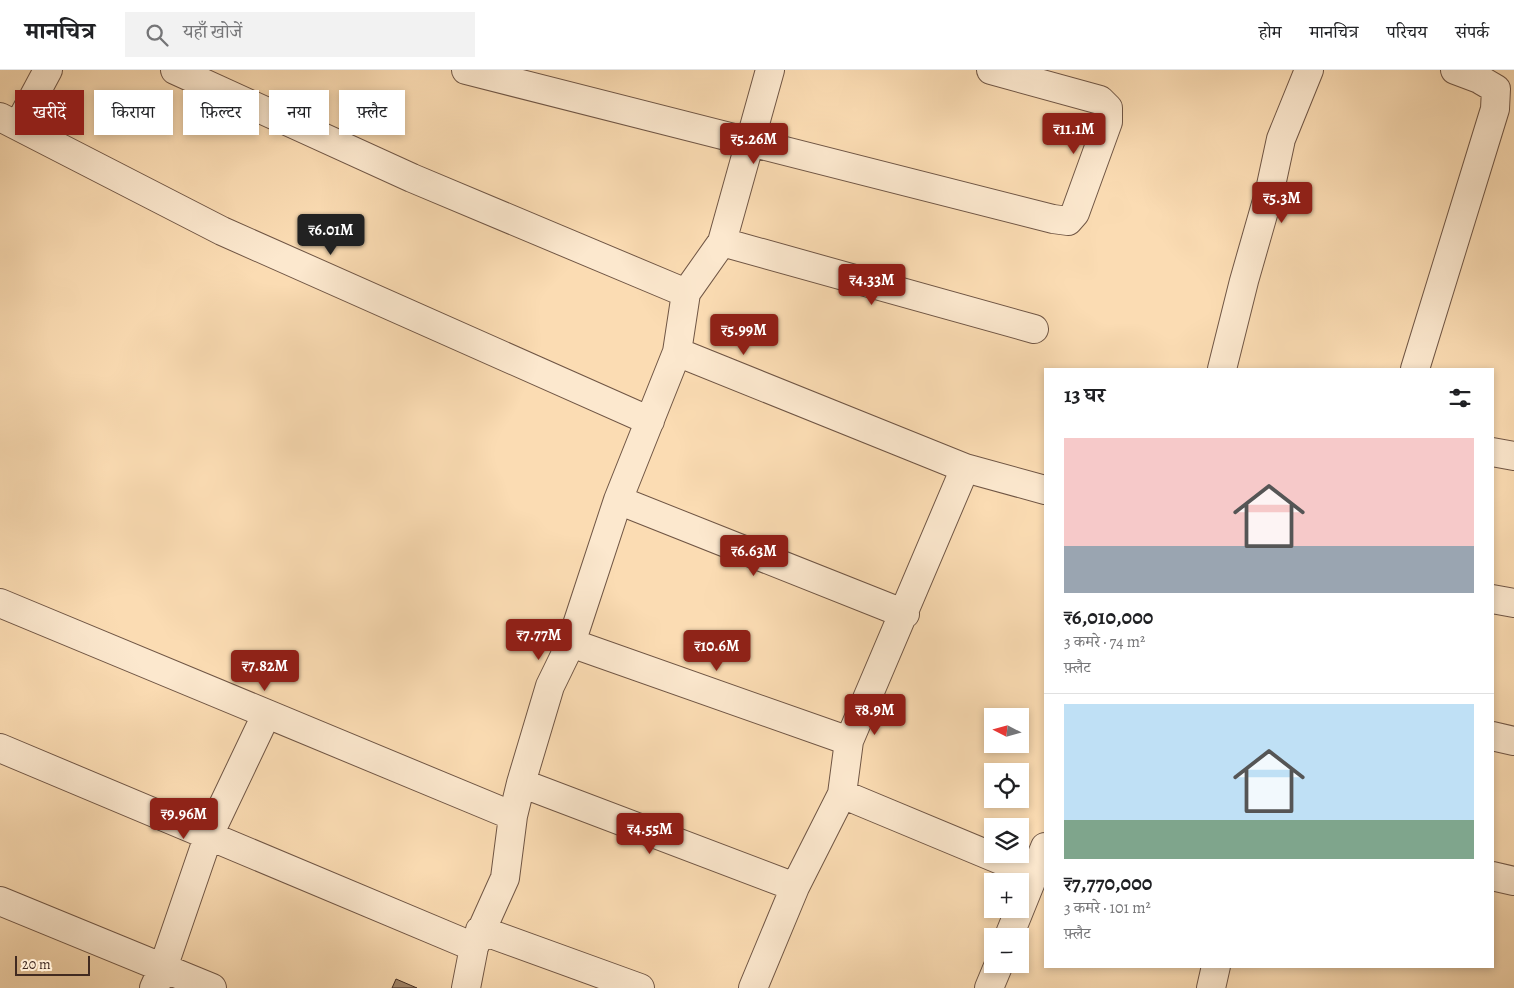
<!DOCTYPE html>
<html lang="hi">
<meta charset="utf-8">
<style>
:root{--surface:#fff;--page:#f2f2f2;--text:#202124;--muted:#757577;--line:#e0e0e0;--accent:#8f2418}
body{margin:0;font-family:Alegreya,"Noto Serif Devanagari",serif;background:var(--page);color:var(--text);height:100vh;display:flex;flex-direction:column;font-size:19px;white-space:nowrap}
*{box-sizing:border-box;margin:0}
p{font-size:16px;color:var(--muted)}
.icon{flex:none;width:28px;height:28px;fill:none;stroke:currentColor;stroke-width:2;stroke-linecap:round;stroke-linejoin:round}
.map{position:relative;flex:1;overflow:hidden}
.details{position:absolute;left:1044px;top:298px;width:450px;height:600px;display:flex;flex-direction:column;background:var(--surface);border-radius:0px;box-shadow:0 2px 8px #0003}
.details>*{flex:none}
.banner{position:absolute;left:15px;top:20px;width:475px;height:45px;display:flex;gap:10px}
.needle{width:32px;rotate:276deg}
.buttons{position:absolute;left:984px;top:638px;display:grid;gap:10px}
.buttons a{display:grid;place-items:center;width:45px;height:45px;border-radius:0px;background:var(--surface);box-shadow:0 2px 8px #0003;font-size:25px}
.scale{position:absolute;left:15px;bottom:12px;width:75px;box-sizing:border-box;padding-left:5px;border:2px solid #412a20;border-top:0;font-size:14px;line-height:18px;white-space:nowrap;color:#412a20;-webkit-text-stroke:4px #fce8ce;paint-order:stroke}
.price{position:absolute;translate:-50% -42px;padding:0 11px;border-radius:5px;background:var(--accent);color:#fff;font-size:16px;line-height:32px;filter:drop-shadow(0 1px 2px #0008)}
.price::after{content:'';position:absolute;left:50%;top:30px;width:15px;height:11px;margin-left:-8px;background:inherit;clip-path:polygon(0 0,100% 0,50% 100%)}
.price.on{background:#222;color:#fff}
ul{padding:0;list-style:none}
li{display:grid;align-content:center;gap:10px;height:265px;padding:0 20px}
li+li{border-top:1px solid var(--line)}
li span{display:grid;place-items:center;height:155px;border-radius:0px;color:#555}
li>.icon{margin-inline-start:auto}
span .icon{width:90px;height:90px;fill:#fffc;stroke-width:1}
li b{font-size:21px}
h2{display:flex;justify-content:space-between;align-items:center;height:60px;padding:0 20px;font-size:21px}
.chip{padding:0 18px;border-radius:0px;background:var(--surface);box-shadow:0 2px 8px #0003;font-size:18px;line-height:45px}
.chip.on{background:var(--accent);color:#fff}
header{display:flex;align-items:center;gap:30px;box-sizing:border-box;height:70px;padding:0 25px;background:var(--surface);border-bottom:1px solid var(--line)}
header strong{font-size:24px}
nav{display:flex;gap:28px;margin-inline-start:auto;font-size:18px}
.search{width:350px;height:45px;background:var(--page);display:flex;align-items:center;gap:12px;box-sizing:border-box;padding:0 18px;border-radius:0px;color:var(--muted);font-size:19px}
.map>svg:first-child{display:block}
.building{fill:#a2876c;stroke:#412a20}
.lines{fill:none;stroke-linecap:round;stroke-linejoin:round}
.minor-casing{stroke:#705645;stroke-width:30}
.minor{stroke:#fce8ce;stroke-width:28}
</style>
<header>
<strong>मानचित्र</strong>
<div class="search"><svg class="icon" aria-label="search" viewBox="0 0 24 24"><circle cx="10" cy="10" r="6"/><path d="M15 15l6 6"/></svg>यहाँ खोजें</div>
<nav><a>होम</a><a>मानचित्र</a><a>परिचय</a><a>संपर्क</a></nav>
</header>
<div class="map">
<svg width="1514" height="918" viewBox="0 0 1514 918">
<rect width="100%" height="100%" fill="#fbdcb3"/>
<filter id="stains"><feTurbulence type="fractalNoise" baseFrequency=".004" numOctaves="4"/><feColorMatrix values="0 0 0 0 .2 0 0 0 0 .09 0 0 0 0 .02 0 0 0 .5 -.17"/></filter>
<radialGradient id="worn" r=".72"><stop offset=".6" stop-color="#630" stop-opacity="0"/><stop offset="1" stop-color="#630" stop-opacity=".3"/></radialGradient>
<path class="building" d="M396,909l21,9h-25z"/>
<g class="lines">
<g class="minor-casing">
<path id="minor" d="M175,0l237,108 274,115
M466,0l587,149 15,2 7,-8 33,-91v-14l-8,-8 -109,-30
M770,0l-48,172 -36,51 -9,59 288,116 80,22
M0,47l222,114 428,190
M18,56l30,-56
M722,172l312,87
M1222,299l22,-88 26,-91 11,-51 28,-69
M1415,299l80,-260 1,-20 -17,-10 -24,-9
M1492,382l22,4
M618,430l287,114
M1492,529l22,4
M0,533l513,213
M571,573l278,98
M1492,666l22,5
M0,678l474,199
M521,713l274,104
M842,724l192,80
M1492,806l22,5
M0,831l212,87
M480,860l160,58
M1009,866l36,-89
M154,918l9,-20 45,-131 58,-122
M466,918l8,-41 31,-69 8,-62 8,-33 29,-97 21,-43 47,-143 59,-148
M753,918l42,-101 47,-93 7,-53 116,-273
M989,918l10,-24
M1211,918l5,-22"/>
</g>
<use href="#minor" class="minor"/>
</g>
<rect width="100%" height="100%" filter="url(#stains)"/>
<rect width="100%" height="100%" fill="url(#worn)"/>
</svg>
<div class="buttons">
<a><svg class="needle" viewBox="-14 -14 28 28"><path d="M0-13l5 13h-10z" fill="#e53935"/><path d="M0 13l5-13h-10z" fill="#757577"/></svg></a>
<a><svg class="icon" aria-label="locate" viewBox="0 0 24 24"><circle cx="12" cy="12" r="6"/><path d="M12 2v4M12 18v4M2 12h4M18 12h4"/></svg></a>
<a><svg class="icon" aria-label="layers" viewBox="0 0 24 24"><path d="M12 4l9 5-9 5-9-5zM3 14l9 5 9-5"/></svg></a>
<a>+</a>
<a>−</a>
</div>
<div class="scale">20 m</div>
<b class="price" style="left:1074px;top:85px">₹11.1M</b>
<b class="price" style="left:754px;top:95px">₹5.26M</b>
<b class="price" style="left:1282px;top:154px">₹5.3M</b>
<b class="price on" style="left:331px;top:186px">₹6.01M</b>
<b class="price" style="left:872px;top:236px">₹4.33M</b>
<b class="price" style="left:744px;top:286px">₹5.99M</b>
<b class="price" style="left:754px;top:507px">₹6.63M</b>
<b class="price" style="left:539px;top:591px">₹7.77M</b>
<b class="price" style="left:717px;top:602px">₹10.6M</b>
<b class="price" style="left:265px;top:622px">₹7.82M</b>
<b class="price" style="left:875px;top:666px">₹8.9M</b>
<b class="price" style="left:184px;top:770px">₹9.96M</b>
<b class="price" style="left:650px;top:785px">₹4.55M</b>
<div class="banner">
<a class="chip on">खरीदें</a>
<a class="chip">किराया</a>
<a class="chip">फ़िल्टर</a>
<a class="chip">नया</a>
<a class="chip">फ़्लैट</a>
</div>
<section class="details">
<h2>13 घर<svg class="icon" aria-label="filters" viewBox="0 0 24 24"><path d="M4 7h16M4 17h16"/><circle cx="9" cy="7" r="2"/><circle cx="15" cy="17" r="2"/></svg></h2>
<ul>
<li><span style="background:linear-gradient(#f6c9c9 70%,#9aa5b1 0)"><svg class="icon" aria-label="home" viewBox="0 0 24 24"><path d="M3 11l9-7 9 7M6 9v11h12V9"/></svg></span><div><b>₹6,010,000</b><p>3 कमरे · 74 m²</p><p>फ़्लैट</p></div></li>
<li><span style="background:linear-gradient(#bfe0f5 75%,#7fa58c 0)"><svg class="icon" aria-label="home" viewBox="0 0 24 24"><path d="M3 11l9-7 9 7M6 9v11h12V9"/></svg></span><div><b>₹7,770,000</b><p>3 कमरे · 101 m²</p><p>फ़्लैट</p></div></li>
</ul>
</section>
</div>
